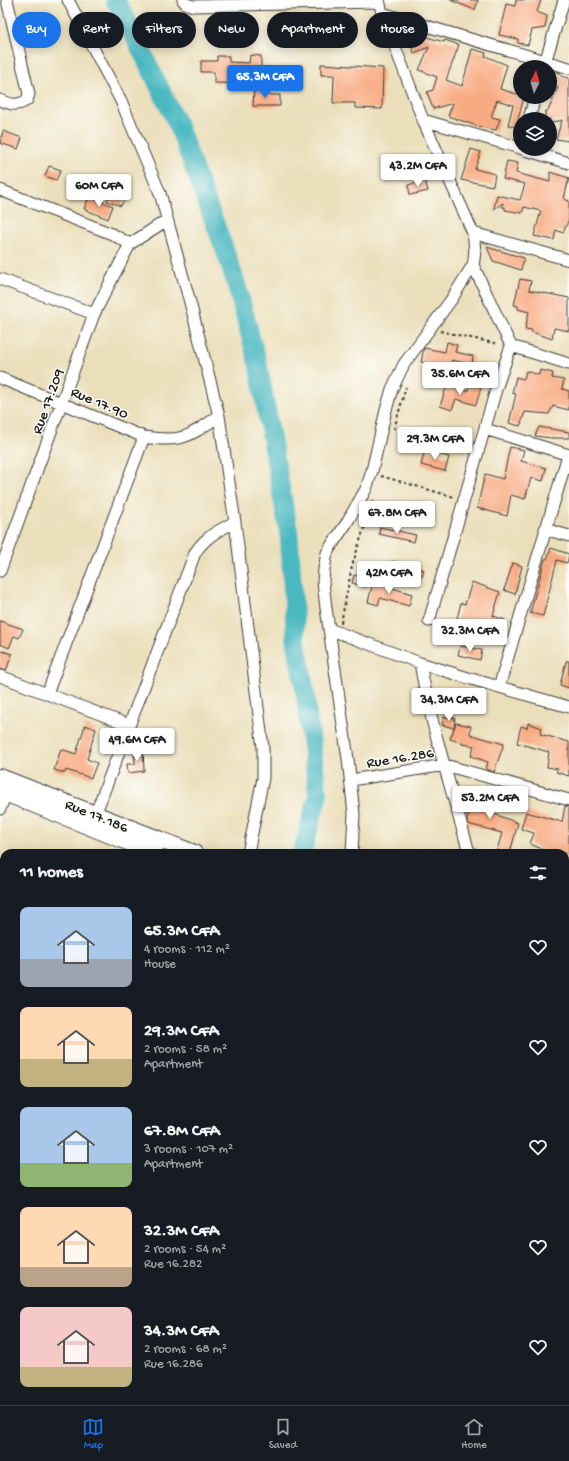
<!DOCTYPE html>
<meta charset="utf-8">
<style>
:root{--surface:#171b24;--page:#242831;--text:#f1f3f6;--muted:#9ea1a6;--line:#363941;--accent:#1a73e8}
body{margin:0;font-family:"Gochi Hand",sans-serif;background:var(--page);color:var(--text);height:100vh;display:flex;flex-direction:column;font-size:15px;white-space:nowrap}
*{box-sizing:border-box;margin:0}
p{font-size:13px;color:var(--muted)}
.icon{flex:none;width:22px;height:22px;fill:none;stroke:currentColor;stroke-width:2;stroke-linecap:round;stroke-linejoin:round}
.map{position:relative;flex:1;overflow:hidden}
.drawer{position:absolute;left:0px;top:849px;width:569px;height:556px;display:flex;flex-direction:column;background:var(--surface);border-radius:12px 12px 0 0;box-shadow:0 2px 10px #0003}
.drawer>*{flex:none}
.hud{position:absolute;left:12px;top:12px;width:545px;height:36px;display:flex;gap:8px}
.needle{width:26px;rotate:5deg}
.tools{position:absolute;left:513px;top:60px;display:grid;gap:8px}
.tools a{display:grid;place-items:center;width:44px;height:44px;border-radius:50%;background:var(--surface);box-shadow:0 2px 10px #0003;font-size:20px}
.price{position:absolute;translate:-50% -34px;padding:0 9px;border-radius:4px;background:#fff;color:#222;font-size:13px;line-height:26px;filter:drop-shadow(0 1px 2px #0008)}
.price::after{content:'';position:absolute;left:50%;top:24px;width:12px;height:9px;margin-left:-6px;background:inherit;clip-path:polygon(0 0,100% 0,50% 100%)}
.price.current{background:var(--accent);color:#fff}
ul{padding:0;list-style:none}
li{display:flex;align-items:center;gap:12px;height:100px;padding:0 20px}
li span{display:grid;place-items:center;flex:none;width:112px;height:80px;border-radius:8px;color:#555}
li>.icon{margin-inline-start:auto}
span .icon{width:48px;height:48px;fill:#fffc;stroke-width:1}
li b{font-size:17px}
h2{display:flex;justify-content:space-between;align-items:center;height:48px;padding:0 20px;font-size:17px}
.pill{padding:0 14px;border-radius:18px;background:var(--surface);box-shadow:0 2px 10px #0003;font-size:14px;line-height:36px}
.pill.current{background:var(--accent);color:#fff}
.dock{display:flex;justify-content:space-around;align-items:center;height:56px;border-top:1px solid var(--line);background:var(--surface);font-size:11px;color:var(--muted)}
.dock a{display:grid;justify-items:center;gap:2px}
.dock .current{color:var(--accent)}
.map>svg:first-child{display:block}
.built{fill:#f7d0ce}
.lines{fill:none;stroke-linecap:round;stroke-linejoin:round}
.river{stroke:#4ab8c1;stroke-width:19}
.building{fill:#f8aa82}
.minor-casing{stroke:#3b3934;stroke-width:13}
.secondary-casing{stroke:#3b3934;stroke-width:18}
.path{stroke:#3b3934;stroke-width:2;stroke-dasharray:3 3;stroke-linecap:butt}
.minor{stroke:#fff;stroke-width:11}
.secondary{stroke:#fff;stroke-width:16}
.labels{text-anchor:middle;stroke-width:3;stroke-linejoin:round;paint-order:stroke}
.street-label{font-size:15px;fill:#1c1c1c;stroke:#fdfcf7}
</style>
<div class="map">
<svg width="569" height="1405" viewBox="0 0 569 1405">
<rect width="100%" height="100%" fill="#fdfcf7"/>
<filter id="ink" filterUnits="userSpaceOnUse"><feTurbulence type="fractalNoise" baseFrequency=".025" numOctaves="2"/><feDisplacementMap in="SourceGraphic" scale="8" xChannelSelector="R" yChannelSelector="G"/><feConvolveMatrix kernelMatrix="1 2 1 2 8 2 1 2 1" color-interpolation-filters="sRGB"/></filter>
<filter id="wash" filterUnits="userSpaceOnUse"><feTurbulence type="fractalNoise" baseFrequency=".012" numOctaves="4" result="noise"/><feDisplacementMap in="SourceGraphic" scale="16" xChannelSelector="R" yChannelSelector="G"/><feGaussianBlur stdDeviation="0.9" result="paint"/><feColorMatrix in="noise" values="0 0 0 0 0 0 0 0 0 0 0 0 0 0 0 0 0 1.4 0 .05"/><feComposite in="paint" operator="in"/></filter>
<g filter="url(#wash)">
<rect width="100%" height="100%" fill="#ebdfbb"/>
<path class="built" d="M0,1283l4,1v99l-4,10z"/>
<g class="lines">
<path class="river" d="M115,0l9,15 54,110 46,123 12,35 22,81 31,170 7,107 8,44 14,111 -16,57
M434,1405v-4"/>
</g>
<g id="blocks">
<path class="building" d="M450,0h28l-3,10z
M516,0h25l-4,12 10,4 -2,12 -13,2 -4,15 -10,-2v-4l-19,-4 7,-31 9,2z
M416,34l28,8 1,-2 14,5 -13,35 16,6 10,-37 14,4 -1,3 22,9 -7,24 20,6v2h4l-8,30 -8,-2 5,-20 -16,-5 -6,17 9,2 -4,11 -19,-4 -29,-10 5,-13 -20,6 -6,-17 6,-2 4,-13 -18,-7 10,-23 -15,6 -4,-10 4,-1z
M250,55l11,1v28l-47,-1v-11h-13v-11h16v-5h12v6l20,1z
M321,64l62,4 -1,41 -27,-1v-5h-22l1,-28h-13z
M552,70l8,3 1,3 8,2v56l-1,7 -12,-2 6,-19 -12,3v-4h-6l2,-8h2l10,-24 -6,-1 2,-6z
M254,87h8l-1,8h19v11h-27z
M3,131l19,7 -4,11 -18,-6z
M471,149l10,3 -6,17 20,5 -2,12 -32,-6z
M507,161l11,2 -2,10 34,9v-10l19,6 -5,21 5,2v18l-6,14 -7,-3 -2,10 -20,-4 7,-25 -17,-4 -2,6 -17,-3v-3h-3l1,-4 -9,6 3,-14 23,5 5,-16 -22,-5z
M49,166l12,4 -5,10 -11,-4z
M425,180l3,11 -18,4 -2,-10z
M112,189l14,6 -5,11 -14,-5z
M89,197l24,9 -5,13 -24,-10z
M487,247l37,11 -3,12 -28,-9z
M520,279l11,2 -2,9 40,8v33l-15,-3 -2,11 -20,-7v-2l-7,-1 4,-17 -11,-3v-3l-4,-1z
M447,342l10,3 -2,7 18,4 -1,9 -20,-5 -6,21 -13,-4 4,-12 -16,-3 3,-14 21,4z
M540,370l13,3 -1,5 12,2 -2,9 7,2v19l-16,-4 -4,8 -24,-2 -5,14 -11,-3 7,-29 -4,-1 4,-16 8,2 2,-8 13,4z
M470,383l11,4 -5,18 -20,-6 -4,11 -12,-4 7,-21 21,6z
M539,427l30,5v6h-17l-17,-2z
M510,447l14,3 -3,11 25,7 -3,13 -12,-3 -6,21 -14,-4 -4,21 -30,-8 8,-34 18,5z
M425,450l24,7 -4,14 -24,-6z
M380,527l36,8 -2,7 -35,-8z
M551,548l18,6 -2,9 -10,-3 -14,56 -13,-3 15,-54h2z
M392,561l32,9 -2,7 -32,-9z
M513,563l9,3 -7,28 -11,-4z
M354,575l14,4 -2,8 -14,-4z
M373,582l39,12 -3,12 -29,-8 -2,7 -10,-3z
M472,582l28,10 -7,24 12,4 -4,15 -45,-13 5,-19 4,1z
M0,621l23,8 -4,9 -5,-2 -5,12 -9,-4z
M460,646l22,4 -2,10 -22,-5z
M2,651l10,3 -6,17 -6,-2v-13z
M566,661h3v27l-9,-3z
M444,717l11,1 -1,10 -12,-3z
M456,723l15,3 -1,8 2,1 32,9 -10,28 -8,-3 2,-7 -17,-6 3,-10 -12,-2v-1l-12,-4z
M528,723l14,5 -2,6 29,8v34l-13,-4 2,-3 -11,-2 2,-15 -32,-9 4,-17 6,2z
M85,725l11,4 -9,30 10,4 -6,15 -25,-8 -1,3 -11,-3 7,-21 15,5z
M134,748h9l1,23 -16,2 -1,-9h8z
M483,796l16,4 -5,14 24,9 -8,30h-14l6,-20 -34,-9 -1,-4 2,-5 -4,-2 -5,-16h22z
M565,806l4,1v51l-4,-1v-4h-13l-22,-9 4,-11 -13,-4 5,-17 36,10z"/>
</g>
</g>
<g filter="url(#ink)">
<use href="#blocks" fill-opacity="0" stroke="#3b3934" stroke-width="1"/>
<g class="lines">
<g class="minor-casing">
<path id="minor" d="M68,0l53,101 39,92 31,113 28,110 16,106 28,226v30l-15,75
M183,0l3,4 8,2 185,-4
M379,0l3,13 41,107 50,113c2,11 3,20 0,32l38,81 -14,40 -68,235
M382,13l187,55
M544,66l20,-66
M0,100c10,4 17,7 27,0l2,-6 -22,-94
M529,119l6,-22
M423,120l97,28
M522,149l47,14
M0,190l112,44 18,10
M473,233l96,27
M0,279l94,35
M511,346l58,18
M0,378l144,59c39,6 44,0 75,-21
M485,429l84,26
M545,529l24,7
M0,571l94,-257 36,-70 37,-24
M329,629l91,34 48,15 101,29
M420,663c11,63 31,124 48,186l3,4
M0,676l129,49
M499,687l69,-232
M47,694l97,-257
M351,780l94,-15 124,35
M0,809l6,-16
M95,815l100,-262c10,-16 24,-23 40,-31
M352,853l2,-39 -6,-55 -22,-151 -3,-26 1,-13 3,-16 4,-7 15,-22 20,-35 6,-18 14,-61 6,-21 12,-25 47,-64 22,-35
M565,881l4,2
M0,886l4,1
M0,1085l4,1
M0,1177l4,1
M0,1272l4,2
M11,1405l1,-4
M97,1405l2,-4
M190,1405l1,-4
M279,1405l2,-4"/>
</g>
<g class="secondary-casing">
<path id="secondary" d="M0,777l194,76
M0,791l155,62
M565,1063l4,4
M565,1080l4,4"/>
</g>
<path class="path" d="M440,331l58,13
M394,429l12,-42
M381,476l73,21
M341,623l11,-57 21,-66
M565,1326l4,2
M343,1405c7,-5 16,-4 23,0"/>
<use href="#minor" class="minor"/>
<use href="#secondary" class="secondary"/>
</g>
</g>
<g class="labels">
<g class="street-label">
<text transform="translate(47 401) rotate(-70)" y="5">Rue 17.209</text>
<text transform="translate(100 402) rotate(23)" y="5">Rue 17.90</text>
<text transform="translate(400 757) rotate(-9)" y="5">Rue 16.286</text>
<text transform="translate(97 815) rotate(22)" y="5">Rue 17.186</text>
</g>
</g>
</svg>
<div class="tools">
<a><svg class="needle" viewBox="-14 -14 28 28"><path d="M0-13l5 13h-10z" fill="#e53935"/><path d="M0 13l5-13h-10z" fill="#9ea1a6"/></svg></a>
<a><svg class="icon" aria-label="layers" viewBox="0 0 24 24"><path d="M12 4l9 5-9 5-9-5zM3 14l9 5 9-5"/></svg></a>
</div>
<b class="price current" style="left:265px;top:99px">65.3M CFA</b>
<b class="price" style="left:418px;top:188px">43.2M CFA</b>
<b class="price" style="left:99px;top:208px">60M CFA</b>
<b class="price" style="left:460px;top:396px">35.6M CFA</b>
<b class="price" style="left:435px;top:461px">29.3M CFA</b>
<b class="price" style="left:397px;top:535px">67.8M CFA</b>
<b class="price" style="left:389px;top:595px">42M CFA</b>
<b class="price" style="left:470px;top:653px">32.3M CFA</b>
<b class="price" style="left:449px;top:722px">34.3M CFA</b>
<b class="price" style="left:137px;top:762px">49.6M CFA</b>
<b class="price" style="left:490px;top:820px">53.2M CFA</b>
<div class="hud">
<a class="pill current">Buy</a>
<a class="pill">Rent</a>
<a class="pill">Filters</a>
<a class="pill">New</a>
<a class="pill">Apartment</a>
<a class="pill">House</a>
</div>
<section class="drawer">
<h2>11 homes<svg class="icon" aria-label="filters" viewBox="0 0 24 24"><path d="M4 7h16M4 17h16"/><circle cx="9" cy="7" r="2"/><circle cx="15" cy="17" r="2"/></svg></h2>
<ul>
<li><span style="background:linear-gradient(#a9c7e8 65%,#9aa5b1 0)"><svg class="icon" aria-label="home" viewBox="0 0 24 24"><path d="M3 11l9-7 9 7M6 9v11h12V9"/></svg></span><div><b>65.3M CFA</b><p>4 rooms · 112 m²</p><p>House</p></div><svg class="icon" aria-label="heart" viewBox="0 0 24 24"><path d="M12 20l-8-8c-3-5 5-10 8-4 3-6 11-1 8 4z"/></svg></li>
<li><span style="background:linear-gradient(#ffd9b3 65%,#c2b280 0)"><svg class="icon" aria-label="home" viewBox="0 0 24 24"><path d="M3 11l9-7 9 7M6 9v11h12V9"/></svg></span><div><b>29.3M CFA</b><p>2 rooms · 58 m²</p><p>Apartment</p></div><svg class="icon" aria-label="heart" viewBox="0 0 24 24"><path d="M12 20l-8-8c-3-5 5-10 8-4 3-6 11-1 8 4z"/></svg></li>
<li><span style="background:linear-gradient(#a9c7e8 70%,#8fb573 0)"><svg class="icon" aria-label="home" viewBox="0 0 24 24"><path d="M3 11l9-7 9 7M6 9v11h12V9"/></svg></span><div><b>67.8M CFA</b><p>3 rooms · 107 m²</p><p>Apartment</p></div><svg class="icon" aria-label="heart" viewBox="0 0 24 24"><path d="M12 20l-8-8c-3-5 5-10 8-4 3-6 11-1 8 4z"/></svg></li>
<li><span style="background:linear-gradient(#ffd9b3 75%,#b9a48a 0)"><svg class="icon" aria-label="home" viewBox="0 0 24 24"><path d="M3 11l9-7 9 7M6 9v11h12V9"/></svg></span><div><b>32.3M CFA</b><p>2 rooms · 54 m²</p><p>Rue 16.282</p></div><svg class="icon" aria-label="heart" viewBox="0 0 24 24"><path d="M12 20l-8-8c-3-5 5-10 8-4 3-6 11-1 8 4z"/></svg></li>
<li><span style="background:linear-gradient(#f6c9c9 75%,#c2b280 0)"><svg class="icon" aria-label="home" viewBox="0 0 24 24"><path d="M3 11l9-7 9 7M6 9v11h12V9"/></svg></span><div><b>34.3M CFA</b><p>2 rooms · 68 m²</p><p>Rue 16.286</p></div><svg class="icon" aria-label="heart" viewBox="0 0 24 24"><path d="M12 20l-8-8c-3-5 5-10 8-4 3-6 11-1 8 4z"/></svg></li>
</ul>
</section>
</div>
<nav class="dock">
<a class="current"><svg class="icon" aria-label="map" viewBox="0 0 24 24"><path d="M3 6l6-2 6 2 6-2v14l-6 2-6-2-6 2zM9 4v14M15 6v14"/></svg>Map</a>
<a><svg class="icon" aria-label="saved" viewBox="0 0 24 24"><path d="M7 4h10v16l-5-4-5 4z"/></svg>Saved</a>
<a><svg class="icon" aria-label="home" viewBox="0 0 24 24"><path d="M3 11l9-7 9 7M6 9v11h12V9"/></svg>Home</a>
</nav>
